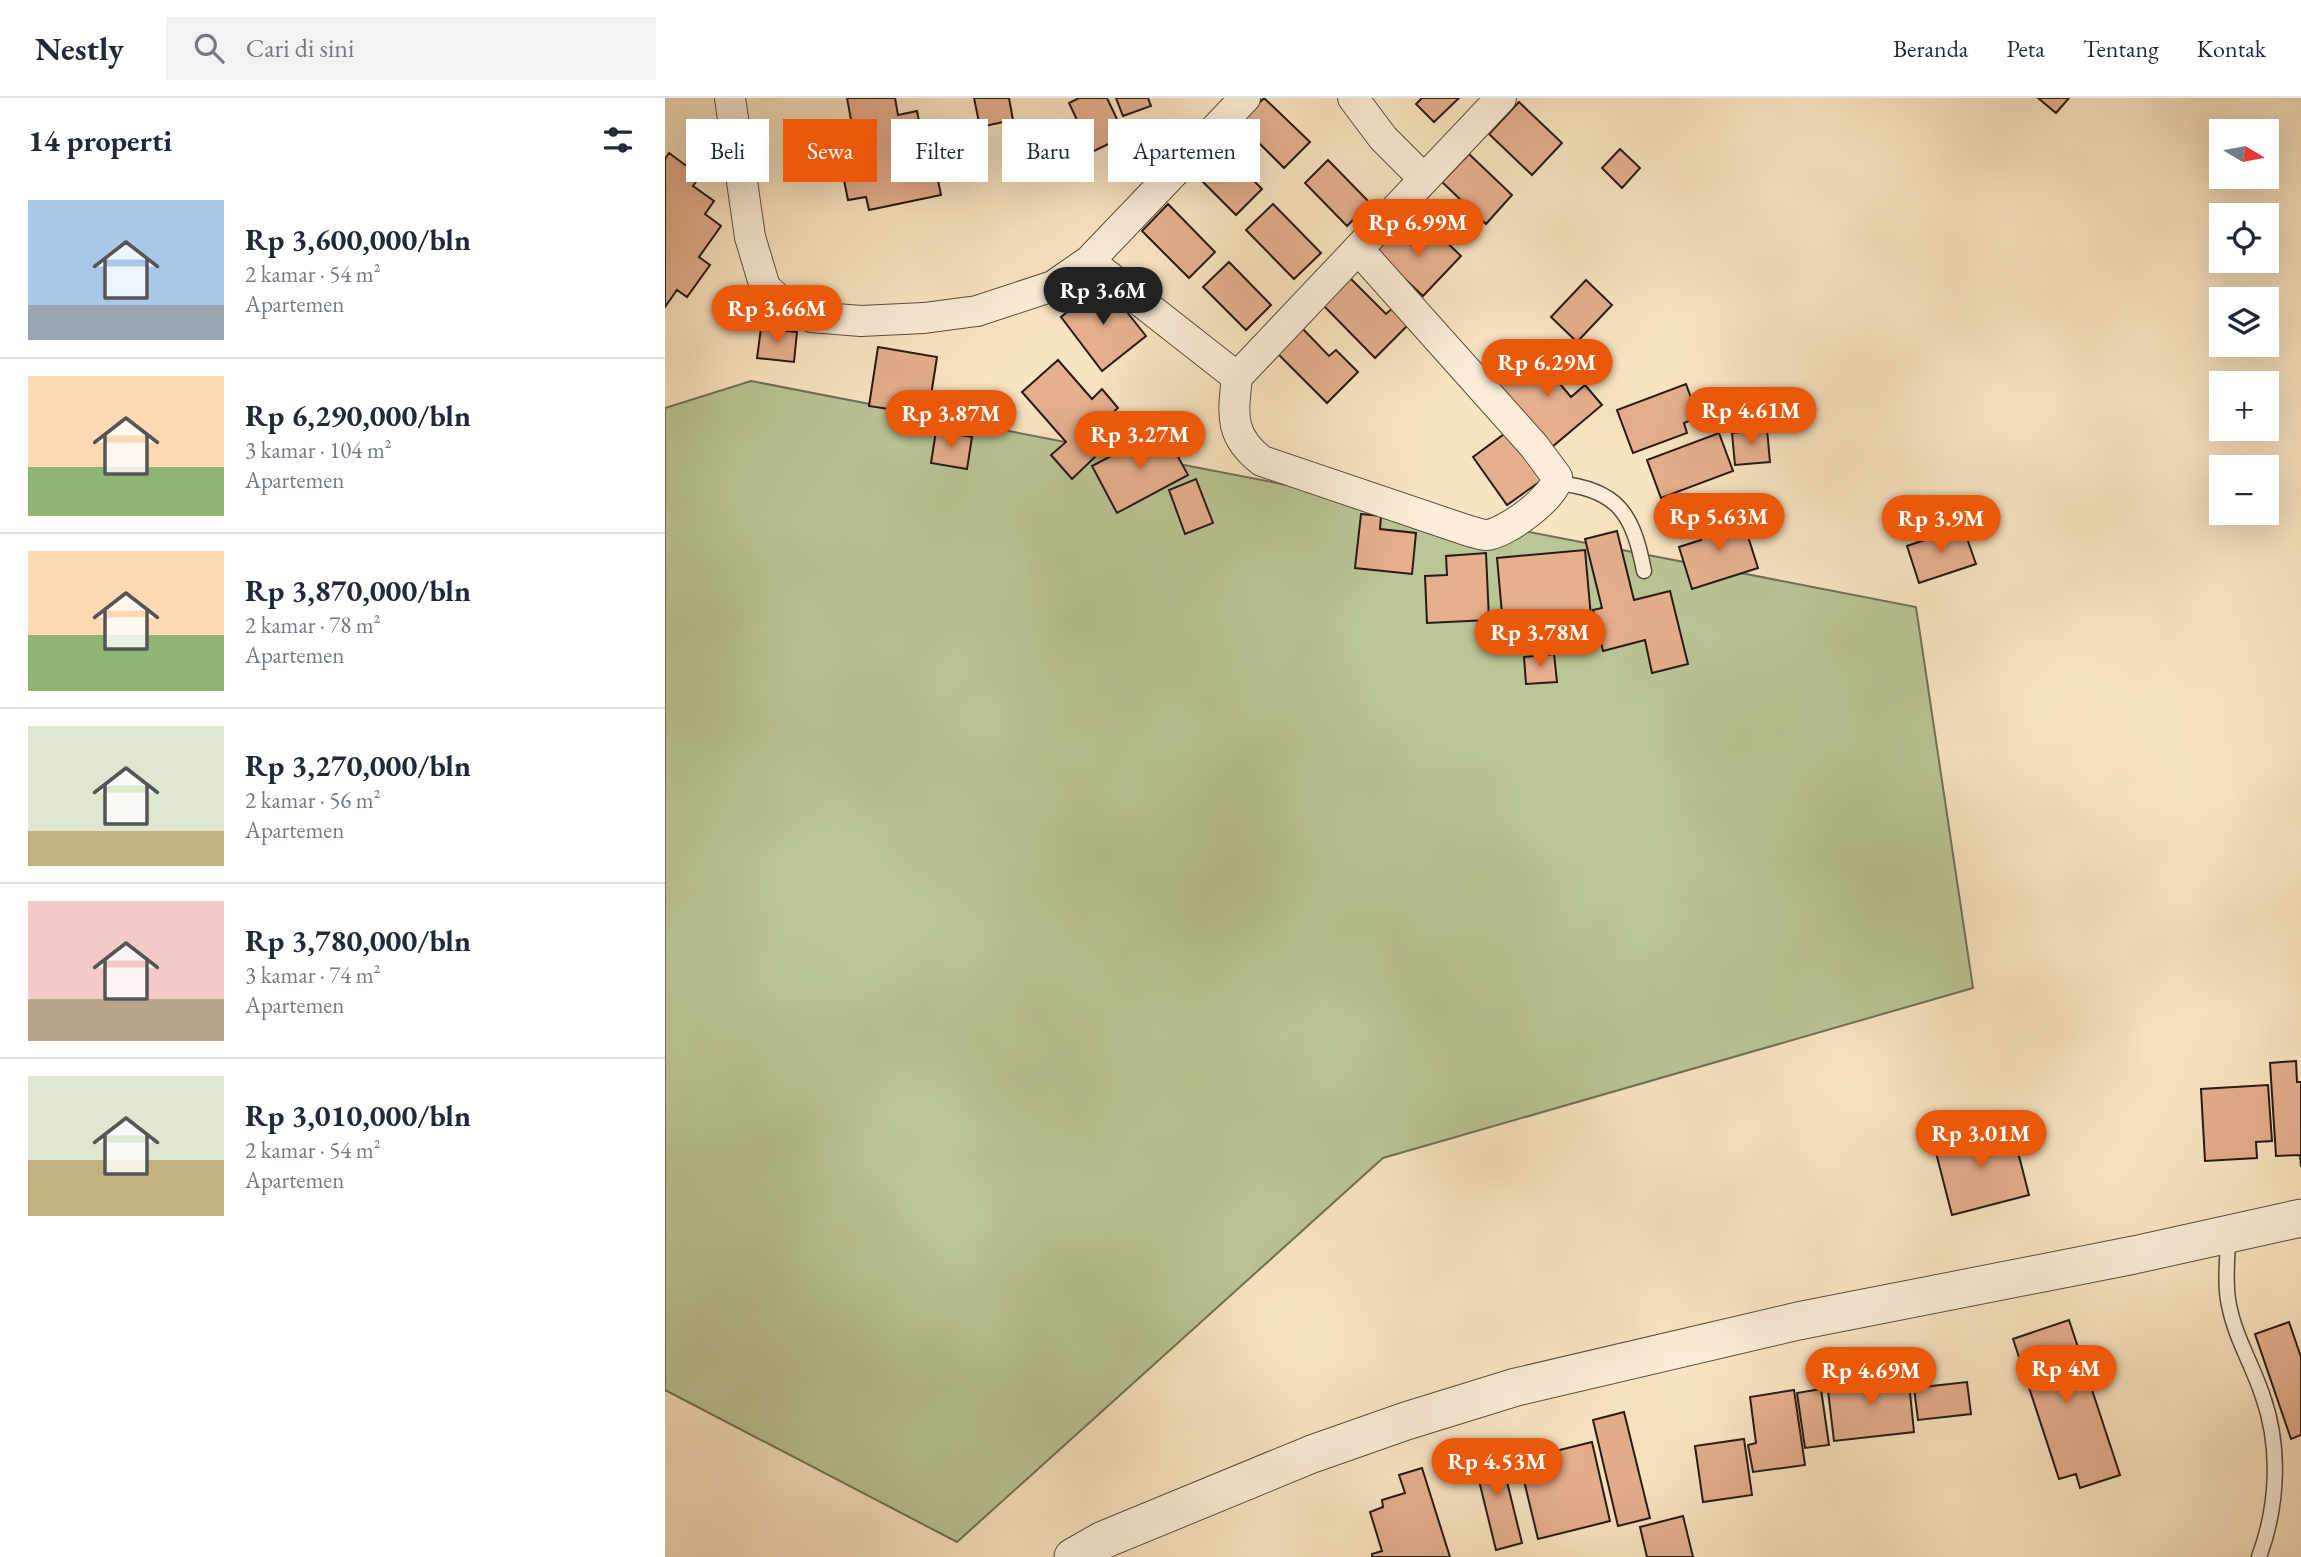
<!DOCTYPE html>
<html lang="id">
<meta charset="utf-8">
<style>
:root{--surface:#fff;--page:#f2f2f3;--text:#1f2937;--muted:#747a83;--line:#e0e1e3;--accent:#ea580c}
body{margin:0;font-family:"EB Garamond",serif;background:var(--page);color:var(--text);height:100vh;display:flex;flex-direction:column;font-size:26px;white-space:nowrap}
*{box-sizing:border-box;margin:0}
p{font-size:23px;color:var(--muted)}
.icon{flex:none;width:38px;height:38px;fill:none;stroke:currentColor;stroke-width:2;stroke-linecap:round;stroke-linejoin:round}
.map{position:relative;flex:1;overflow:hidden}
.panel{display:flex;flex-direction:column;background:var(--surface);width:665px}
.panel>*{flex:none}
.guide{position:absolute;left:21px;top:21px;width:665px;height:63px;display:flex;gap:14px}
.needle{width:46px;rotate:100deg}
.buttons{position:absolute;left:1544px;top:21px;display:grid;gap:14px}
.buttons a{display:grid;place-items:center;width:70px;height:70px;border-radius:0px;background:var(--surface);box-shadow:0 7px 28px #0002;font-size:35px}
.price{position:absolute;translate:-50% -60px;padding:0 16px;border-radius:24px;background:var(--accent);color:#fff;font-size:23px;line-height:46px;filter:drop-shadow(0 2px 4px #0008)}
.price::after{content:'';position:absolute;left:50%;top:42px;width:21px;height:16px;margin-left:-10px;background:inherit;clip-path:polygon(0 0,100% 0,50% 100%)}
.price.current{background:#222;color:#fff}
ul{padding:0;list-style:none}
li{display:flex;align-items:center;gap:21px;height:175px;padding:0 28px}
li+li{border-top:2px solid var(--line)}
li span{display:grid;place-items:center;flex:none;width:196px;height:140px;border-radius:0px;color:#555}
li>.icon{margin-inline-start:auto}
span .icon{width:84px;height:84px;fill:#fffc;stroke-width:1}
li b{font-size:30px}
h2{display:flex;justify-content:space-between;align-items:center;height:84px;padding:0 28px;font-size:30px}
.pill{padding:0 24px;border-radius:0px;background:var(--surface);box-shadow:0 7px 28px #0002;font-size:24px;line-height:63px}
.pill.current{background:var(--accent);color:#fff}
header{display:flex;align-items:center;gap:42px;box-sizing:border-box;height:98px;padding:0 35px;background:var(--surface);border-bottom:2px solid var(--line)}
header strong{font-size:33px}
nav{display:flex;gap:38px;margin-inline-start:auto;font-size:24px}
.search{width:490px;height:63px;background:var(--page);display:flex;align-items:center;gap:18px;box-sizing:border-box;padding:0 24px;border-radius:0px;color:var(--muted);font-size:26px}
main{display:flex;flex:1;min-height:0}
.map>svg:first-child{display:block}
.green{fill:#bac596;stroke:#717055;stroke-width:2}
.building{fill:#e5af8e;stroke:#281a14;stroke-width:2}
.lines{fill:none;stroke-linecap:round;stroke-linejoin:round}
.service-casing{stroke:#5c4c3f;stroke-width:17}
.minor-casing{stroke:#5c4c3f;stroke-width:32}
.tertiary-casing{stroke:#5c4c3f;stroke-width:39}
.service{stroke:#fbedd7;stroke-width:14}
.minor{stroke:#fbedd7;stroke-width:30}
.tertiary{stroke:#fbedd7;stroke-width:37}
</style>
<header>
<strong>Nestly</strong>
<div class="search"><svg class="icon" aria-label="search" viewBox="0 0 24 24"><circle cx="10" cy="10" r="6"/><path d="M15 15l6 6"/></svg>Cari di sini</div>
<nav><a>Beranda</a><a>Peta</a><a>Tentang</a><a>Kontak</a></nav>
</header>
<main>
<section class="panel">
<h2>14 properti<svg class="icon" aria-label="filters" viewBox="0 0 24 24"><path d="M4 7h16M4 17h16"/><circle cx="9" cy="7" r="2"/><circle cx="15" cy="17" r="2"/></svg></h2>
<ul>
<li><span style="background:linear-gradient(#a9c7e8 75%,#9aa5b1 0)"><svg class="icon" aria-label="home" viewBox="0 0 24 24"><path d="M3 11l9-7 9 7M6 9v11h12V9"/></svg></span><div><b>Rp 3,600,000/bln</b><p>2 kamar · 54 m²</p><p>Apartemen</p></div></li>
<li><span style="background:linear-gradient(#ffd9b3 65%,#8fb573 0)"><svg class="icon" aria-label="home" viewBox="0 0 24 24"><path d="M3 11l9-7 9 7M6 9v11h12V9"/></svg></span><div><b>Rp 6,290,000/bln</b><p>3 kamar · 104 m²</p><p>Apartemen</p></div></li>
<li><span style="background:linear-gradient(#ffd9b3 60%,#8fb573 0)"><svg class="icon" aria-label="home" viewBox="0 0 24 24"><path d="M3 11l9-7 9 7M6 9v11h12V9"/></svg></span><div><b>Rp 3,870,000/bln</b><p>2 kamar · 78 m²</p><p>Apartemen</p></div></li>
<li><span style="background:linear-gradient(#dfe7d0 75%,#c2b280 0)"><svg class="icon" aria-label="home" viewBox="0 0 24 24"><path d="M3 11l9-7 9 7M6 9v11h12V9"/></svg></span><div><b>Rp 3,270,000/bln</b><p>2 kamar · 56 m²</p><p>Apartemen</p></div></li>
<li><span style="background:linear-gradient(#f6c9c9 70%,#b9a48a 0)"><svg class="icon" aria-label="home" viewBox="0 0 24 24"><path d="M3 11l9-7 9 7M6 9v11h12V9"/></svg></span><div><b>Rp 3,780,000/bln</b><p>3 kamar · 74 m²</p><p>Apartemen</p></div></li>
<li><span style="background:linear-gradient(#dfe7d0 60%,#c2b280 0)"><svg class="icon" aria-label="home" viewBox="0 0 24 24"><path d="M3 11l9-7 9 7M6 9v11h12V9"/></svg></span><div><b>Rp 3,010,000/bln</b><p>2 kamar · 54 m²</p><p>Apartemen</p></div></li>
</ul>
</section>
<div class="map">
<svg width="1636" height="1459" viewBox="0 0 1636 1459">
<rect width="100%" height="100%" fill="#f9e4c1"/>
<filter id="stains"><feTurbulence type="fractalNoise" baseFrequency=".00286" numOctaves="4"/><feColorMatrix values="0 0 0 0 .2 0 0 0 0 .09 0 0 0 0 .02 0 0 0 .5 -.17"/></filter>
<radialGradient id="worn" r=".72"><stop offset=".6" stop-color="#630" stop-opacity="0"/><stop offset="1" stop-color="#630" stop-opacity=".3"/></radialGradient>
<path class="green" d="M86,283l1165,226 57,381 -590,170 -426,384 -292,-152v-982z"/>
<path class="building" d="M182,0h48l3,17 19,-4 4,21 -19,4 3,15 26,-5 10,49 -72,15 -3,-13 -18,3 -12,-60 18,-4z
M309,0h35l4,22 -33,7z
M414,0h28l18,38 -33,16 -23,-49z
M451,0h32l3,8 -28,10z
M599,0l46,44 -26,26 -45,-45z
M757,0h37l-25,24 -18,-18z
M1373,0h31l-13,15z
M854,4l43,41 -30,32 -43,-41z
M554,47l43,44 -26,26 -44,-44z
M955,51l20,19 -18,20 -20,-20z
M4,55l31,23 -7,10 21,15 -9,13 16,12 -22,31 11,8 -23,32 -10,-7 -12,17v-148z
M804,56l43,41 -26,29 -44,-42z
M663,62l42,43 -23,23 -42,-43z
M503,106l47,48 -26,26 -47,-47z
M608,106l48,49 -27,26 -48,-49z
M729,130l24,23 18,-19 25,24 -38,40 -49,-46z
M564,164l42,43 -25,25 -43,-43z
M682,177l39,39 9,-8 16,16 -36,36 -55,-56z
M921,182l26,25 -35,37 -26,-25z
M439,185l42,53 -44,35 -41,-54z
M636,229l28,29 7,-6 22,22 -31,31 -51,-51z
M96,230l36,4 -3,30 -37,-4z
M213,249l59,10 -9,58 -59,-9z
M867,253l39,46 14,-12 17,20 -50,42 -56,-65z
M393,262l34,39 10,-10 16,19 -36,32 14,16 -24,23 -21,-24 15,-13 -44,-50z
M1021,286l12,33 -14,6 3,10 -54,20 -16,-43z
M498,331l25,46 -71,38 -25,-47z
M1102,331l3,33 -35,3 -3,-32z
M271,333l36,6 -5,32 -36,-6z
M842,334l35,48 -35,25 -34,-48z
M1054,335l14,38 -72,27 -14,-38z
M531,381l17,44 -28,11 -16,-44z
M696,416l20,2 -1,13 36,4 -4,41 -57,-6z
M1076,416l17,54 -66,21 -13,-42 22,-7 -3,-12z
M1298,429l13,37 -57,19 -12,-37z
M952,433l17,69 36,-9 18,73 -36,9 -7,-33 -42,11 -10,-41 9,-2 -17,-69z
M920,452l6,67 -41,4 3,30 -33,3 -3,-30 -14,1 -6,-67z
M821,455l3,67 -62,3 -2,-47 22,-1 -1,-19z
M889,556l3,28 -31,2 -2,-27z
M1631,963l1,21h4v85l-1,-12 -24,1 -6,-93z
M1603,987l4,56 -16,1 1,16 -52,3 -4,-72z
M1346,1027l18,70 -77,20 -18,-70z
M1404,1222l51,155 -40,13 -4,-14 -17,5 -46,-140z
M1624,1224l12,35v78l-10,4 -36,-105z
M1243,1275l6,59 -80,9 -7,-59z
M1302,1284l4,32 -53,6 -4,-32z
M1156,1291l8,56 -24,3 -8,-55z
M1129,1292l11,75 -52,7 -5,-27 8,-2 -6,-46z
M959,1314l26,106 -32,8 -25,-106z
M1079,1341l8,56 -49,7 -8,-56z
M927,1344l18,79 -72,18 -19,-79z
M833,1347l24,98 -26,7 -24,-98z
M757,1370l28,89h-78v-3l10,-3 -12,-39 13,-5 -1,-7 23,-7 -6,-18z
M1018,1418l10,41h-46l-7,-30z"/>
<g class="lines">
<g class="service-casing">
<path id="service" d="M892,385c61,6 76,31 87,88
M1563,1137c0,22 -4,48 1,70 6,32 23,59 33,89 19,52 16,112 -3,163"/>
</g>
<g class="minor-casing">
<path id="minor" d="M65,0l20,139 15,50 19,18 27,12 50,4 63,-3 53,-7 76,-25 36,-25 156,-163
M688,0l30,40 41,41
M693,151l176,197 23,31c1,18 -53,58 -71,58 -5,0 -12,-3 -17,-4l-207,-70c-33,-25 -29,-47 -25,-84l264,-279
M424,163l148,116"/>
</g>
<g class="tertiary-casing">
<path id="tertiary" d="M408,1459l30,-17 209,-86 94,-33 110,-34 282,-66 336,-66 167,-37"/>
</g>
<use href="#service" class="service"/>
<use href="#minor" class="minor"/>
<use href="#tertiary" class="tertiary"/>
</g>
<rect width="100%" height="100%" filter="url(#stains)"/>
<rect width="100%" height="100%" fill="url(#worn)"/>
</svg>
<div class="buttons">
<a><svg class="needle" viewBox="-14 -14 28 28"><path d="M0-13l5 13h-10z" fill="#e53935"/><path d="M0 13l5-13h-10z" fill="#747a83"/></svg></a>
<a><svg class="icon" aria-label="locate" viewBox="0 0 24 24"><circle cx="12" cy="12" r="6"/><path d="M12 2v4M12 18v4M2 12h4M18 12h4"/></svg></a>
<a><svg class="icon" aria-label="layers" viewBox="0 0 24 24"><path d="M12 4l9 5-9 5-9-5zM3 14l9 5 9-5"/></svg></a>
<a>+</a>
<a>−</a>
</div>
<b class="price" style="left:753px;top:161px">Rp 6.99M</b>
<b class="price current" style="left:438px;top:229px">Rp 3.6M</b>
<b class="price" style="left:112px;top:247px">Rp 3.66M</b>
<b class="price" style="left:882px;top:301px">Rp 6.29M</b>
<b class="price" style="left:1086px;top:349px">Rp 4.61M</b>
<b class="price" style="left:286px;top:352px">Rp 3.87M</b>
<b class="price" style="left:475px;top:373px">Rp 3.27M</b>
<b class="price" style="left:1054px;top:455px">Rp 5.63M</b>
<b class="price" style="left:1276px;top:457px">Rp 3.9M</b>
<b class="price" style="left:875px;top:571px">Rp 3.78M</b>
<b class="price" style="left:1316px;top:1072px">Rp 3.01M</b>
<b class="price" style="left:1401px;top:1307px">Rp 4M</b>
<b class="price" style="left:1206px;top:1309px">Rp 4.69M</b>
<b class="price" style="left:832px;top:1400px">Rp 4.53M</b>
<div class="guide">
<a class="pill">Beli</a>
<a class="pill current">Sewa</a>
<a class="pill">Filter</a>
<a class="pill">Baru</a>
<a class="pill">Apartemen</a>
</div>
</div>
</main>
